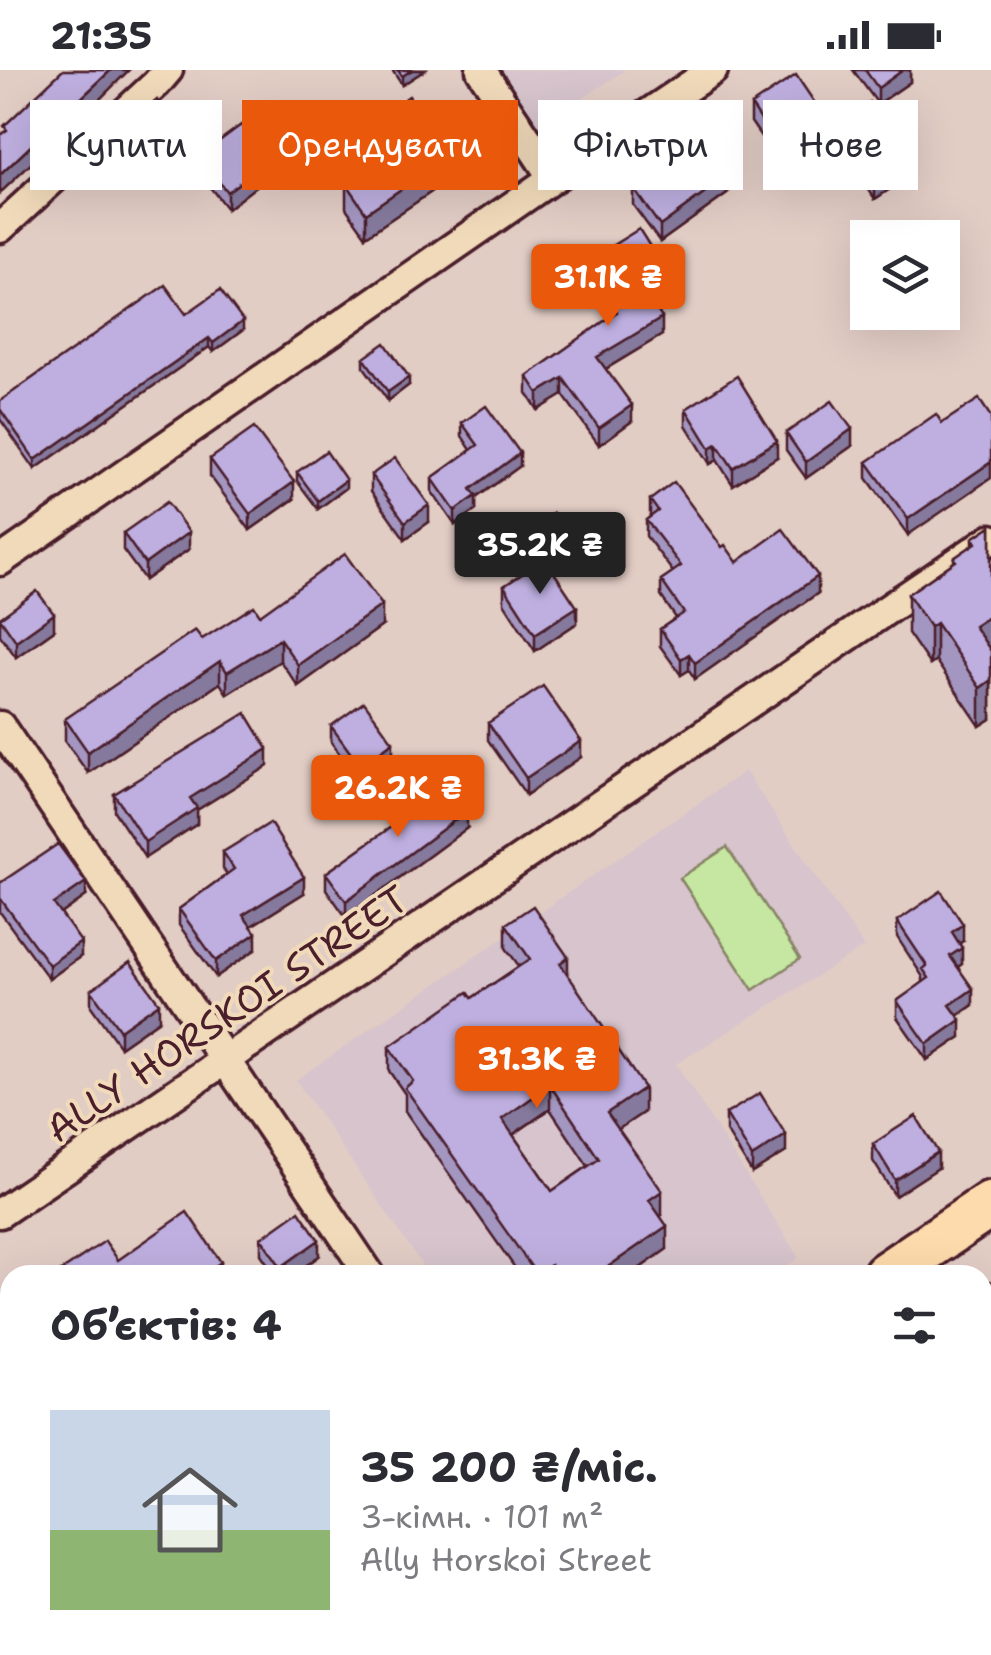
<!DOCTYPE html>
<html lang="uk">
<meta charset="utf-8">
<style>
:root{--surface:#fff;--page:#f7f7f7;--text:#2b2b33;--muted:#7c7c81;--line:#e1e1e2;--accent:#ea580c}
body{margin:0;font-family:"Shantell Sans",sans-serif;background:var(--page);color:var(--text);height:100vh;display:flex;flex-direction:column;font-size:38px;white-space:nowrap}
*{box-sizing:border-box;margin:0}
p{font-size:32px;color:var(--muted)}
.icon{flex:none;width:55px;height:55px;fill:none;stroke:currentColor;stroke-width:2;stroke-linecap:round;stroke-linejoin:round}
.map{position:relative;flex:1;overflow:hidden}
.sheet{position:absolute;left:0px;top:1195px;width:992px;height:390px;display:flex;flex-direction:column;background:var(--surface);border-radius:30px 30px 0 0;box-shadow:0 10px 40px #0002}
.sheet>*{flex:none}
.top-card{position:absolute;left:30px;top:30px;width:932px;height:90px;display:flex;gap:20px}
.buttons{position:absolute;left:850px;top:150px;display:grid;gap:20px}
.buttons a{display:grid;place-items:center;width:110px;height:110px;border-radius:0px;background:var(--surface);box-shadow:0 10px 40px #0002;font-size:50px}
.price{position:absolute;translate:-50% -85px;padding:0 22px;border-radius:10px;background:var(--accent);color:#fff;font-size:32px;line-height:65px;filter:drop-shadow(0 2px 5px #0008)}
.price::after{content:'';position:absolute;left:50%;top:60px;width:30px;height:22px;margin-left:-15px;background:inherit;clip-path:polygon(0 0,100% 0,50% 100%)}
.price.current{background:#222;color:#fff}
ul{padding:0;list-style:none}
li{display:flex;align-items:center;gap:30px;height:250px;padding:0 50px}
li+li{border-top:2px solid var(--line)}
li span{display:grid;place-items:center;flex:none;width:280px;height:200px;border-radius:0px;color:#555}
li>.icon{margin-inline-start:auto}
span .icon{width:120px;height:120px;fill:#fffc;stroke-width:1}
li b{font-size:42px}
h2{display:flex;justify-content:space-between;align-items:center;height:120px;padding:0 50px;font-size:42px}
.tag{padding:0 35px;border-radius:0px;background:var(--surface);box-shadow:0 10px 40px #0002;font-size:35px;line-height:90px}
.tag.current{background:var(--accent);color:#fff}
.status{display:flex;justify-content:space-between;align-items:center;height:70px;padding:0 50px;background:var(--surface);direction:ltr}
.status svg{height:28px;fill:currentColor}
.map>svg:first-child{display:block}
.built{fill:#d7c4cd}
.green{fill:#c5e7a1;stroke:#888366;stroke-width:2.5}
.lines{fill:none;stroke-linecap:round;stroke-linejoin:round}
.minor-casing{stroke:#4a1f2b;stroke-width:35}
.primary-casing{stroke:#4a1f2b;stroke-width:52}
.minor{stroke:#f1daba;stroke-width:28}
.primary{stroke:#fedbac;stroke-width:45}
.tram{stroke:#4a1f2b;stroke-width:2.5}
.wall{fill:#a396c1;stroke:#4a1f2b;stroke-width:2.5;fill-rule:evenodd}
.shaded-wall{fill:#857a9d;stroke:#4a1f2b;stroke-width:2.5}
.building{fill:#beafe0;stroke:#4a1f2b;stroke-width:2.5;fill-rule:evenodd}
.labels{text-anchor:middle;stroke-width:8;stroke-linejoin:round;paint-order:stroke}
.street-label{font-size:38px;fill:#4a1f2b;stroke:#f1daba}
</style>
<div class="status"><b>21:35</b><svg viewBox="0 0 49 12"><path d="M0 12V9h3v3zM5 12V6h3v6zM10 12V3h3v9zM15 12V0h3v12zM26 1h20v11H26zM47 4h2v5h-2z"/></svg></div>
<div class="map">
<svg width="991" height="1585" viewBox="0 0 991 1585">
<rect width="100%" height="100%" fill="#e2cdc5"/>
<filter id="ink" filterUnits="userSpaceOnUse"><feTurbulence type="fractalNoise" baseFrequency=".01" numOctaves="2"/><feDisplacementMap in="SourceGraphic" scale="20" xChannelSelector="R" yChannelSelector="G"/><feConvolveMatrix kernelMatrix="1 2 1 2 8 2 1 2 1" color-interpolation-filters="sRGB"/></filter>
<g filter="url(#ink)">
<path class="built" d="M502,0h123l-85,57z
M745,701l119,176 -188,117 123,194 -25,17h-345l-133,-195z
M991,1366v219h-307l14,-10h284v-203z"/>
<path class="green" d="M727,777l73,112 -47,31 -73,-112z"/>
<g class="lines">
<g class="minor-casing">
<path id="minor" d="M481,0l72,108
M0,158l156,-144 12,-14
M0,491l553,-383 160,-108
M0,656l370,549
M0,1143l991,-674"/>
</g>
<g class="primary-casing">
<path id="primary" d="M886,1205l105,-71
M982,1306l9,-6
M320,1585l15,-10
M565,1585l15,-10"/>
</g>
<use href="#minor" class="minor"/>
<use href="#primary" class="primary"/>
<path class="tram" d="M982,1217l9,-6
M982,1237l9,-6
M427,1585l15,-10
M460,1585l15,-10"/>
</g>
<path class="wall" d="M392,0h33l-23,15z
M853,0h57v12l-32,22z
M751,35l82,42 -45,29 -37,-54z
M135,49l39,17 -24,15 -15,-24z
M373,51l79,57 -86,58 -20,-28v-24l36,-26 -9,-13z
M836,54l72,53 -33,22 -39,-59z
M199,86l69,21 -41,32 -28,-36z
M633,118l94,6 -67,48 -27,-37z
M586,192l80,26 -17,10 13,37 -56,34 26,52 -33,24 -36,-50 -25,15 -11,-17v-17l83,-59 -24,-39z
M186,244l57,16 -30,22 -4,-5 -174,122 -35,-50v-18z
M364,288l45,27 -21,16 -24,-34z
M686,339l91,48 -44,28 -16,-25 -7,4 -24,-39z
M462,353l58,43 -44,32v12l-21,15 -23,-33v-14l39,-28 -9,-14z
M942,353l-34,112 -41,-57v-16z
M786,363l66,13 -46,32 -20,-28z
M210,389l84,40 -44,31 -40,-54z
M297,402l49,16 -28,21 -21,-28z
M371,405l58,47 -24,17 -34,-48z
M650,430l72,47 15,15 81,31 -123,86 -6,-9 -8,5 -21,-29v-17l16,-11 -15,-22v-16l12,-8 -27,-36v-16l4,-3z
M991,456v193l-11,7 -44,-65 -6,4 -22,-32v-39l46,-32v-4l19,-13v-7z
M526,462l49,21 -23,16 25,54 -42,28 -31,-48v-17l37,-24 -15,-21z
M123,463l66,16 -44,31 -22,-30z
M260,545l122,11 -84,60 -18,-25 -53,33 -7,-11 -132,90 -23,-32v-22l137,-80z
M0,548l54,12 -38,27 -16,-22z
M488,653l93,34 -55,38 -38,-55z
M331,656l62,33 -33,23 -29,-40z
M268,696l-71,44v14l-52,34 -31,-47v-17z
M397,743l70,15 -121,89 -20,-28v-16l71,-50z
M223,782l81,41 -53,33 5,23 -40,28 -37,-52v-16l48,-35 -4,-5z
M0,813l86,13 -25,18 20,42 -32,23 -49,-67z
M897,851l66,20 -3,2 2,21 -4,3 15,38 -15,11 3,21 -34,23 -30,-43v-16l26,-18v-6l-26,-40z
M506,854l62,51 76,137 -26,17 44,86 -2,1 7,33 -37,26h-110l-115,-164v-17l-16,-23v-24l83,-49 47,-32 -13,-18zM550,1039l38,57 -36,25 -39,-56z
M91,920l68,30 -39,27 -29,-41z
M726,1044l60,38 -34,21 -26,-42z
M873,1074l65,24 -43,28 -22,-35z
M261,1168l58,18 -26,19h-18l-14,-21z
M683,1575h168l7,10h-175z"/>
<path class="shaded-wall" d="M111,0h18l-29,29 -100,94v-18z
M412,0h13l-23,15v-9z
M903,0h7v12l-32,22v-16z
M174,58v8l-24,15v-8z
M833,60v17l-45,29v-16z
M452,84v24l-86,58v-23z
M908,90v17l-33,22v-17z
M268,91v16l-41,32v-17z
M727,107v17l-67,48v-16z
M666,202v16l-24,15v-17z
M662,248v17l-65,39v-17z
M243,251v9l-30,22v-9z
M209,268v9l-174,122v-9z
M409,307v8l-21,16v-9z
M563,308v17l-25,15v-17z
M632,335v16l-33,24v-17z
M852,359v17l-46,32v-16z
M777,371v16l-44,28v-17z
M717,374v16l-7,4v-16z
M520,383v13l-44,32v12l-21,15v-14l16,-22z
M991,392v16l-83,57v-16z
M346,410v8l-28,21v-8z
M294,412v17l-44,31v-16z
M429,435v17l-24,17v-17z
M189,462v17l-44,31v-16z
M575,474v9l-27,19v-9z
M818,506v17l-123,86v-16z
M382,535v21l-84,60v-21z
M577,537v16l-42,28v-17z
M54,544v16l-38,27v-16z
M991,545v38l-17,-27z
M936,553v38l-6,4v-38z
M280,569v22l-53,33v-22z
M689,584v16l-8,5v-16z
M220,591v22l-132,90v-21z
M991,610v39l-11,7v-38z
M581,671v16l-55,38v-17z
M393,672v17l-33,23v-16z
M268,679v17l-71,44v14l-52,34v-16l45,-44z
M467,741v17l-121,89v-16z
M304,807v16l-61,38v-16z
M86,812v14l-32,23v-15z
M963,854v17l-11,7v-16z
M256,863v16l-40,28v-16z
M81,872v14l-32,23v-14z
M962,878v16l-12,8v-16z
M568,887v24l-8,-18z
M973,919v16l-23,16v-16z
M159,933v17l-39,27v-17z
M961,950v17l-34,23v-16z
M550,1015v24l-48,33v-23z
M644,1018v24l-37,25v-24z
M786,1065v17l-34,21v-16z
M938,1082v16l-43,28v-16z
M662,1121v24l-13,9v-24z
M667,1156v23l-37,26h-34z
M319,1170v16l-26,19h-12v-8z
M221,1192v13h-19z
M551,1195v10h-14z
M10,1316v18l-10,7v-18z
M10,1471v24l-10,7v-23z
M991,1504v28l-9,6v-28z
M197,1575h37l-15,10h-38z"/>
<path class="building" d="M63,0h48l-111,105v-40l7,-5 -3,-4z
M398,0h14l-10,6z
M865,0h38l-25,18z
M796,5l37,55 -45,30 -37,-55z
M409,26l43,58 -86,59 -20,-29 47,-34 -20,-29z
M157,30l17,28 -24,15 -15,-24z
M870,32l38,58 -33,22 -39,-58z
M241,55l27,36 -41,31 -28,-36z
M700,70l27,37 -67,49 -27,-38z
M639,159l27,43 -24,14 20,32 -65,39 35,48 -33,23 -36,-50 -25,15 -11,-17 90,-64 -31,-50z
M165,215l21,29 34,-24 23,31 -30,22 -4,-5 -174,122 -35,-51v-8z
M385,273l24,34 -21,15 -24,-34z
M737,306l40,65 -44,27 -16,-24 -7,4 -24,-39z
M979,329l12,18v45l-83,57 -41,-57 69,-48 6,9z
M832,331l20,28 -46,33 -20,-29z
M486,336l34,47 -49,36 5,7 -21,15 -23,-33 46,-33 -16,-22z
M254,358l40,54 -44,32 -40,-55z
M326,381l20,29 -28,21 -21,-29z
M395,388l34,47 -24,17 -34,-47z
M674,412l48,65 3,-2 12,17 46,-33 35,47 -123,87 -6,-9 -8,5 -21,-30 24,-16 -23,-33 20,-14 -35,-46 12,-9 -8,-11z
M167,432l22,30 -44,32 -22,-31z
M553,443l22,31 -27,19 -22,-31z
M991,456v89l-17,11 17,25v29l-11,8 -44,-65 -6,4 -22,-33 48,-33 -2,-3 22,-15 -3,-5z
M345,484l37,51 -84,60 -18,-26 -53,33 -7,-11 -132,91 -23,-33 130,-89 7,9 52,-33 6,9z
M545,489l32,48 -42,27 -31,-48z
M37,521l17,23 -38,27 -16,-23z
M543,616l38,55 -55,37 -38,-55z
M364,632l29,40 -33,24 -29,-40z
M246,643l22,36 -78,49 7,10 -52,34 -31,-48z
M444,709l23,32 -121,90 -20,-28 75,-53 -4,-7z
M270,753l34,54 -61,38 13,18 -40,28 -37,-52 55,-40 -11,-17z
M58,774l28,38 -32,22 27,38 -32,23 -49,-67v-15z
M941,821l22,33 -11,8 10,16 -12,8 23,33 -23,16 11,15 -34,24 -30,-43 32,-23 -6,-9 4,-3 -30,-45z
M533,836l35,51 -8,6 84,125 -37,25 55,78 -13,9 18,26 -71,49h-38l-7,-10 -14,10 -132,-187 8,-7 -24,-34 79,-55 4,6 58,-39 -24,-35zM550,1015l49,74 -47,32 -50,-72z
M130,892l29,41 -39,27 -29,-40z
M760,1023l26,42 -34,22 -26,-43z
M916,1046l22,36 -43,28 -22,-36z
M299,1141l20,29 -38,27 -20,-29z
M187,1142l34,50 -19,13h-147l50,-34 13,19z
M10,1236v80l-10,7v-81z
M991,1371v133l-9,6v-134z
M10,1397v74l-10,8v-74z
M89,1575h108l-16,10h-107z
M689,1575h162l7,10h-162z
M896,1575h52l6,10h-75z"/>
</g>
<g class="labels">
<g class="street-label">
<text transform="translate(227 944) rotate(-34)" y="13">ALLY HORSKOI STREET</text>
</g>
</g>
</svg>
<div class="buttons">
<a><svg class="icon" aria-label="layers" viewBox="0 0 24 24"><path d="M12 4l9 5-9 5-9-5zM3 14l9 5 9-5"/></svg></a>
</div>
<b class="price" style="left:608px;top:259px">31.1K ₴</b>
<b class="price current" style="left:540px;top:527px">35.2K ₴</b>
<b class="price" style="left:398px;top:770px">26.2K ₴</b>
<b class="price" style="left:537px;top:1041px">31.3K ₴</b>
<div class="top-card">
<a class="tag">Купити</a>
<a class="tag current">Орендувати</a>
<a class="tag">Фільтри</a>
<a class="tag">Нове</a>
</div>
<section class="sheet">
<h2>Об’єктів: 4<svg class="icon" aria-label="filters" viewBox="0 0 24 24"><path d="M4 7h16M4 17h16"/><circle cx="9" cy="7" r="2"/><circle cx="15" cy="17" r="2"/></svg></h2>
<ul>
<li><span style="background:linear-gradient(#c9d6e8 60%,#8fb573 0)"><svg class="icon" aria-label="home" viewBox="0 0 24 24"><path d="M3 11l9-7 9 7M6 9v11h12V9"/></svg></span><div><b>35 200 ₴/міс.</b><p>3-кімн. · 101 m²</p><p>Ally Horskoi Street</p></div></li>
</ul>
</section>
</div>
